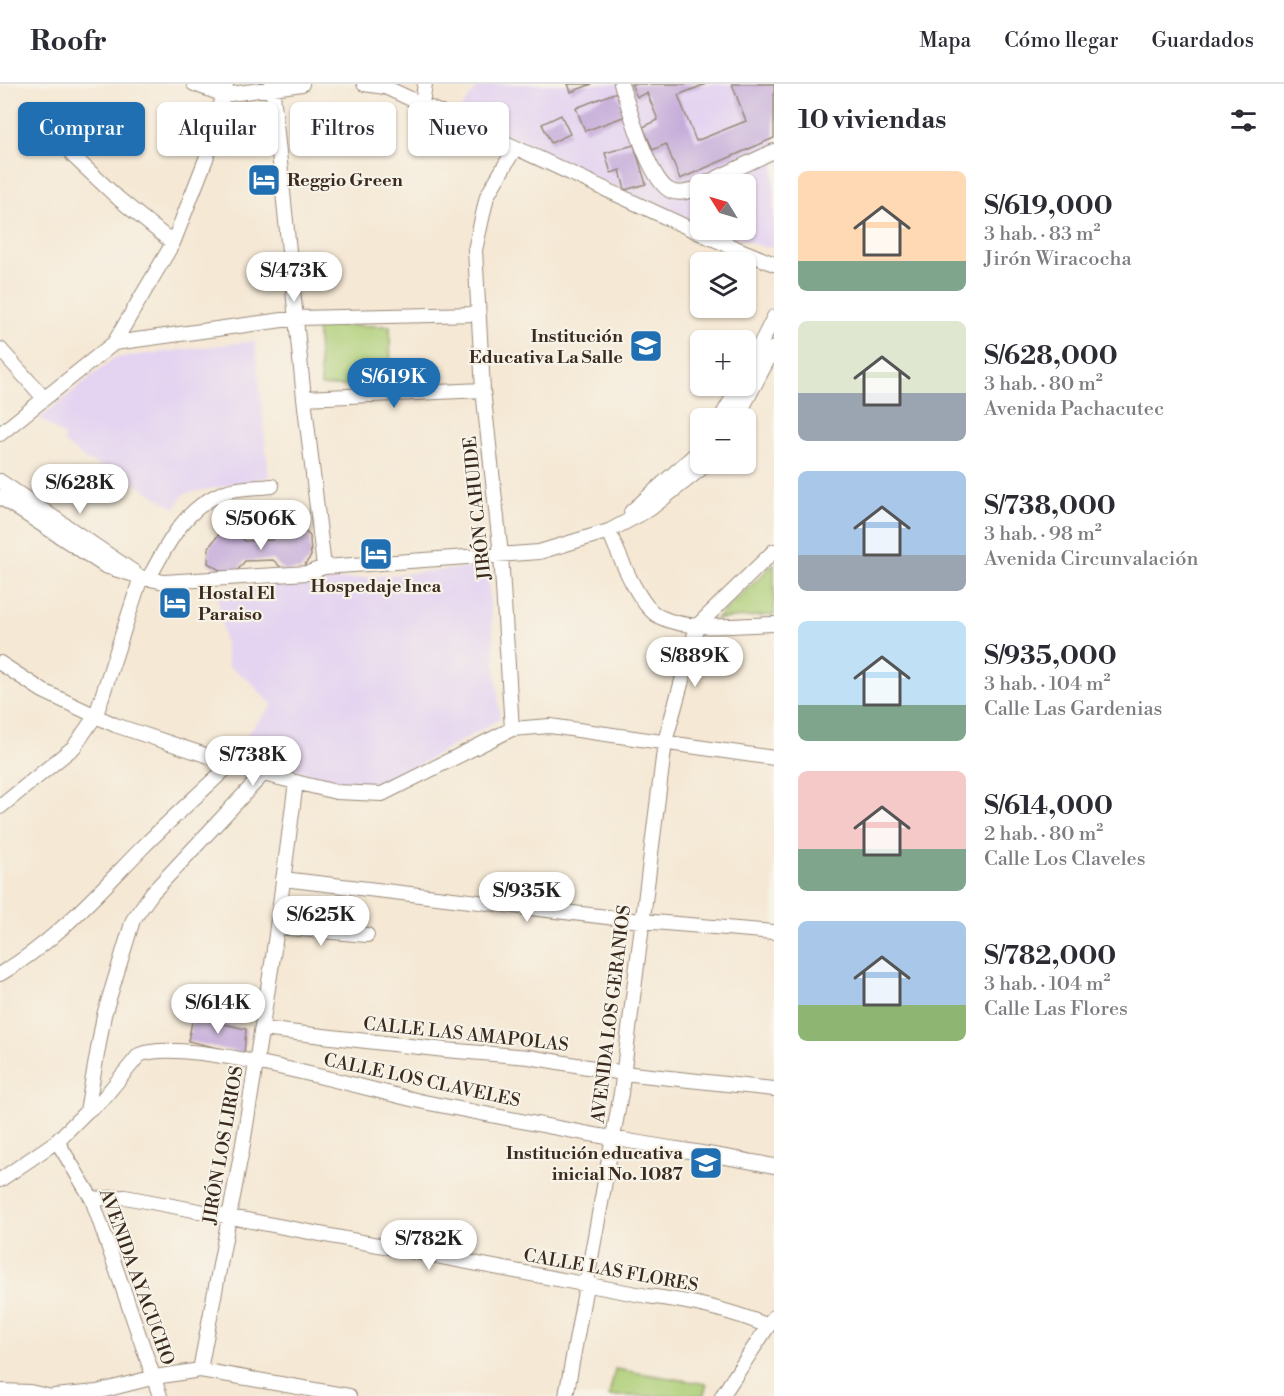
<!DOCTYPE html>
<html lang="es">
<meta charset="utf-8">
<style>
:root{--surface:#fff;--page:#f2f2f3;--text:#2b2b33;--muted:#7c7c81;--line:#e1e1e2;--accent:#1f6fb2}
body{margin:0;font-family:"Libre Bodoni",serif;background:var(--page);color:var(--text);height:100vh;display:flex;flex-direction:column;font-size:22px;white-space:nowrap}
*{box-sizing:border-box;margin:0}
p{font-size:20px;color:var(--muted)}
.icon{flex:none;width:33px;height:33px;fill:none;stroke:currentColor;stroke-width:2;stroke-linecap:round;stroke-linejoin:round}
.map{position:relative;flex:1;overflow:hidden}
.drawer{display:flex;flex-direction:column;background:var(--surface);width:510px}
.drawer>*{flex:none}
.guide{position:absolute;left:18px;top:18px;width:570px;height:54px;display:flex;gap:12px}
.needle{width:39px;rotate:307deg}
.buttons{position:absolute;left:690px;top:90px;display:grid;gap:12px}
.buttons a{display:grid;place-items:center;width:66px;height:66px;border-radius:9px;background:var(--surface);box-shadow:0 2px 4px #0004;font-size:30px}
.price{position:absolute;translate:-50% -51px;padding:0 14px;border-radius:21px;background:#fff;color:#222;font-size:20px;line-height:39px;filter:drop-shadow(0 2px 3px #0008)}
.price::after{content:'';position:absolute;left:50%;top:36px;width:18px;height:14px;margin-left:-9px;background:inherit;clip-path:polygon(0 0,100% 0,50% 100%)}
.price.selected{background:var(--accent);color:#fff}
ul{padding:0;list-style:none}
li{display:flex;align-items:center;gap:18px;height:150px;padding:0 24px}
li span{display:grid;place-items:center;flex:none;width:168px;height:120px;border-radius:9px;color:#555}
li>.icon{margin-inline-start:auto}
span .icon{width:72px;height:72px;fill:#fffc;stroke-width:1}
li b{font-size:26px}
h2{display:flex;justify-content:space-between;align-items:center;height:72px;padding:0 24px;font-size:26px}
.chip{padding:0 21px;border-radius:9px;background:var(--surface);box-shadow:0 2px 4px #0004;font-size:21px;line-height:54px}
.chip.selected{background:var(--accent);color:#fff}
header{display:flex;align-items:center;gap:36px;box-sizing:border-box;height:84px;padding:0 30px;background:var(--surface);border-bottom:2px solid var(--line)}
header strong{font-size:28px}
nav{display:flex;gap:33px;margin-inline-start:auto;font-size:21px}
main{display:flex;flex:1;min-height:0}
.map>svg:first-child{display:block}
.built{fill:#e4d3f1}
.green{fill:#accd75;stroke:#747c4a;stroke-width:1.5}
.building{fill:#c5acda}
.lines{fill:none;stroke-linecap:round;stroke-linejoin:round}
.minor-casing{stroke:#988979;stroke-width:16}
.minor{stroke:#fff;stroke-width:14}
.labels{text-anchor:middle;stroke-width:4.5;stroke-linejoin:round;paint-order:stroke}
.poi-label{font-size:18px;font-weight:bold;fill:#3b2a1e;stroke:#f7f3e8;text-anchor:start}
.street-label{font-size:18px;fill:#3b2a1e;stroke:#f7f3e8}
</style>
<header>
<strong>Roofr</strong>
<nav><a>Mapa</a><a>Cómo llegar</a><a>Guardados</a></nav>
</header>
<main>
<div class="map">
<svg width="774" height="1312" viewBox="0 0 774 1312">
<rect width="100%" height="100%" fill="#f7f3e8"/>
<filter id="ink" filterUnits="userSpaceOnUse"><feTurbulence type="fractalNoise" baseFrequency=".0167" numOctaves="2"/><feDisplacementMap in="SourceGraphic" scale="12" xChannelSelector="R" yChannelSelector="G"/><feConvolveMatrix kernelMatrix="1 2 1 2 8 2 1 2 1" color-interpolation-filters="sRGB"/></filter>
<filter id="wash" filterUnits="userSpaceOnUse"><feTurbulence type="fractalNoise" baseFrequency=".008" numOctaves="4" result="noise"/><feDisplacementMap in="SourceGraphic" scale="24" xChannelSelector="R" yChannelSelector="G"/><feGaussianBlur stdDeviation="1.35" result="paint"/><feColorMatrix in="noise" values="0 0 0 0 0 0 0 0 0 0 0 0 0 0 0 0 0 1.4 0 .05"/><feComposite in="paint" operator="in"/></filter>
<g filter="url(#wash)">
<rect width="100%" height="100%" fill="#f5e8d4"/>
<path class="built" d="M480,0h294v162l-8,2 -50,-18h30v-46h-46v39l-70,-29 -171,-83z
M255,257l14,136 -85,17 -9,14 -61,-37 -26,-10 -25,-19 2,-5 -25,-19 74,-60z
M487,482l13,153 -129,73 -138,-42 40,-45 -26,-26 -19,-13 -11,-75z"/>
<path class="green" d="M317,241l73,1 1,60h-70z
M774,480v51l-58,4z
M615,1285l92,15 -4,12h-94z"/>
<g id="blocks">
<path class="building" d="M568,0h24l-21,8z
M631,0h75l-28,11 18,46 50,-20 -14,-37h42v54l-94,41 -14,-35 -13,6 -10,-23 15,-7 -11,-27 -10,4z
M617,8l9,24 -41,15 -9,-23z
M561,31l9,19 -19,9 -9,-19z
M634,61l12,39 -21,6 -5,-20 -9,3 -6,-20z
M748,91l4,8 -28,1z
M301,444l9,8 1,20 -10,14 -16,1 -12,-11 -28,1 -8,10 -14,1 -15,-9 1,-16 10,-13 16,-1 10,8 28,-1 3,-9z
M193,933l53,12 -2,25 -56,-13z"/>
</g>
</g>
<g filter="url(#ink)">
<use href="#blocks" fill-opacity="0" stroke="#988979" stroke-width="1.5"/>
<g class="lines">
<g class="minor-casing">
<path id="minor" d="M194,0l30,11 78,-11
M272,0l32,314 20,169
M364,0l21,3 319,148 70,29
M621,0c9,25 27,93 48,106 11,6 22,1 31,-4
M422,20l3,-20
M73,72l46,43 54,44
M704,100l70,-33
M114,259l183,-25 181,-4
M0,265l43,48
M746,289l28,-56
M304,314l179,-8
M721,334l18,-32
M737,334l37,-70
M0,350l114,-91 59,-100 33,-84 20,-75
M0,397l134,91
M0,413l105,69 36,11 23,5 144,-9 16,-6 215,-15 70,-21 41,-22 57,-45
M631,428l69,-62
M609,447c9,21 30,77 51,86 30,15 80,8 114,7
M149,494c18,-34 37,-72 76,-86 14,-5 32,-4 47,-6
M0,579l43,28 72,34 148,49 73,18 46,2 130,-65 38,-3 224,32
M512,645l-11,-174 -18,-165 -8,-140 12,-54 28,-48
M0,723l74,-60 22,-32 45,-138
M283,795l358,42 133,11
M277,843l90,8
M0,890c54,-31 98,-81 141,-125 30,-30 61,-58 91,-86
M262,945l183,21 84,7 94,16 151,16
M87,1027l15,-11 37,-45c46,-20 232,36 290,48 61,12 122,24 183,35 54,10 108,17 162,28
M57,1057l35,58 68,197
M0,1096l57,-39 30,-30 17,-96 29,-95 19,-27 111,-119
M92,1115l33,-2 522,99c43,5 81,13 121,30
M200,1286l43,-226 30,-187 23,-175
M0,1307l30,1 18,4
M54,1312l43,-4 58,-15 45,-7 149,26
M566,1312l55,-303 44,-351 32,-116 77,-75
M722,1312l52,-79"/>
</g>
<use href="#minor" class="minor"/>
</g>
</g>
<defs>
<g id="hotel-square" transform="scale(1.725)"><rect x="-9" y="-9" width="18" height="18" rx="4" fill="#1f6fb2" stroke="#f7f3e8"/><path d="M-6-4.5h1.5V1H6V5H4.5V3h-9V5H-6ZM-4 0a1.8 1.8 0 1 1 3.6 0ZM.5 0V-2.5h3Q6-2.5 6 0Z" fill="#fff"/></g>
<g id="school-square" transform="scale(1.725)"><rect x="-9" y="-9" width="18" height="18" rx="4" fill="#1f6fb2" stroke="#f7f3e8"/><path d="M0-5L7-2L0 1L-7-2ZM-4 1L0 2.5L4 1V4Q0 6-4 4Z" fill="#fff"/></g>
</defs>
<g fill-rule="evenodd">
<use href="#hotel-square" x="264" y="96"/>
<use href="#school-square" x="646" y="262"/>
<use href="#hotel-square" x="376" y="470"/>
<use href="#hotel-square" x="175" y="519"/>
<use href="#school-square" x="706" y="1079"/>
</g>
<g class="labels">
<g class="poi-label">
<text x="287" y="102">Reggio Green</text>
<text x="623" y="258" text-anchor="end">Institución<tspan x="623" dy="21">Educativa La Salle</tspan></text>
<text x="376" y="508" text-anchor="middle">Hospedaje Inca</text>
<text x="198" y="515">Hostal El<tspan x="198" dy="21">Paraiso</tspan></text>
<text x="683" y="1075" text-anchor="end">Institución educativa<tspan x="683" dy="21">inicial No. 1087</tspan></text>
</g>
<g class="street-label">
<text transform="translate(477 424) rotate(-96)" y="6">JIRÓN CAHUIDE</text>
<text transform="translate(611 930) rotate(-83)" y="6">AVENIDA LOS GERANIOS</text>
<text transform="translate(466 950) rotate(6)" y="6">CALLE LAS AMAPOLAS</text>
<text transform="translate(422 996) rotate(12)" y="6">CALLE LOS CLAVELES</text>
<text transform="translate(223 1061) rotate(-80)" y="6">JIRÓN LOS LIRIOS</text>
<text transform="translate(611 1186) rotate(10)" y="6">CALLE LAS FLORES</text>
<text transform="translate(137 1193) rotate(70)" y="6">AVENIDA AYACUCHO</text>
</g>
</g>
</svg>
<div class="buttons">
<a><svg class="needle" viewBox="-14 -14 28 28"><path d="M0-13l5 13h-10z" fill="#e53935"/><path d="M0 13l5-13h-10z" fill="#7c7c81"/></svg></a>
<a><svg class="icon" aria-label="layers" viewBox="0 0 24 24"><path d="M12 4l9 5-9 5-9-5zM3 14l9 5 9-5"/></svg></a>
<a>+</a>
<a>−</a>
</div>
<b class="price" style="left:294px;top:219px">S/473K</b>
<b class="price selected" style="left:394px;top:325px">S/619K</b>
<b class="price" style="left:80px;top:431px">S/628K</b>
<b class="price" style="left:261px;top:467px">S/506K</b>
<b class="price" style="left:695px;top:604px">S/889K</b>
<b class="price" style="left:253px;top:703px">S/738K</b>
<b class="price" style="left:527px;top:839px">S/935K</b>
<b class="price" style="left:321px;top:863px">S/625K</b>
<b class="price" style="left:218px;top:951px">S/614K</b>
<b class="price" style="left:429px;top:1187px">S/782K</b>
<div class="guide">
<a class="chip selected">Comprar</a>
<a class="chip">Alquilar</a>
<a class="chip">Filtros</a>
<a class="chip">Nuevo</a>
</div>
</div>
<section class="drawer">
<h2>10 viviendas<svg class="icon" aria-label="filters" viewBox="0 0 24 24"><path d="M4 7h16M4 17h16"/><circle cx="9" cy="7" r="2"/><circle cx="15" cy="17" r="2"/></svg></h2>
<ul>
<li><span style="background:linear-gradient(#ffd9b3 75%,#7fa58c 0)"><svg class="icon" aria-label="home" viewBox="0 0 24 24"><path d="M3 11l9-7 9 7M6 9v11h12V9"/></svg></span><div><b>S/619,000</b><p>3 hab. · 83 m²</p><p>Jirón Wiracocha</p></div></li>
<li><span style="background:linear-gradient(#dfe7d0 60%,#9aa5b1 0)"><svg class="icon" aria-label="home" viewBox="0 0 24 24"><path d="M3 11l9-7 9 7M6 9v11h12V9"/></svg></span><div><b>S/628,000</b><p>3 hab. · 80 m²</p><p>Avenida Pachacutec</p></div></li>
<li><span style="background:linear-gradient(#a9c7e8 70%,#9aa5b1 0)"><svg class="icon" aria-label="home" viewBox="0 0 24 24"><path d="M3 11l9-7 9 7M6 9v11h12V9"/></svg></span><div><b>S/738,000</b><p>3 hab. · 98 m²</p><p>Avenida Circunvalación</p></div></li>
<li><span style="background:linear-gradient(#bfe0f5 70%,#7fa58c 0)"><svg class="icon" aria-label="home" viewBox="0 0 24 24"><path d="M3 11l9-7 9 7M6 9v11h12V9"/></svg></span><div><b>S/935,000</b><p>3 hab. · 104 m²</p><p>Calle Las Gardenias</p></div></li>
<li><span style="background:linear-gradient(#f6c9c9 65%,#7fa58c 0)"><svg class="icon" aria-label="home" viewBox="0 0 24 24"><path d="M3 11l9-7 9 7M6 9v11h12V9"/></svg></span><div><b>S/614,000</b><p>2 hab. · 80 m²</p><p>Calle Los Claveles</p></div></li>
<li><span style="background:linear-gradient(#a9c7e8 70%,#8fb573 0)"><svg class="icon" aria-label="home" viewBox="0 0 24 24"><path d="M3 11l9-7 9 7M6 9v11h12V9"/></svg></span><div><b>S/782,000</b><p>3 hab. · 104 m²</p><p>Calle Las Flores</p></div></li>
</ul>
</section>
</main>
